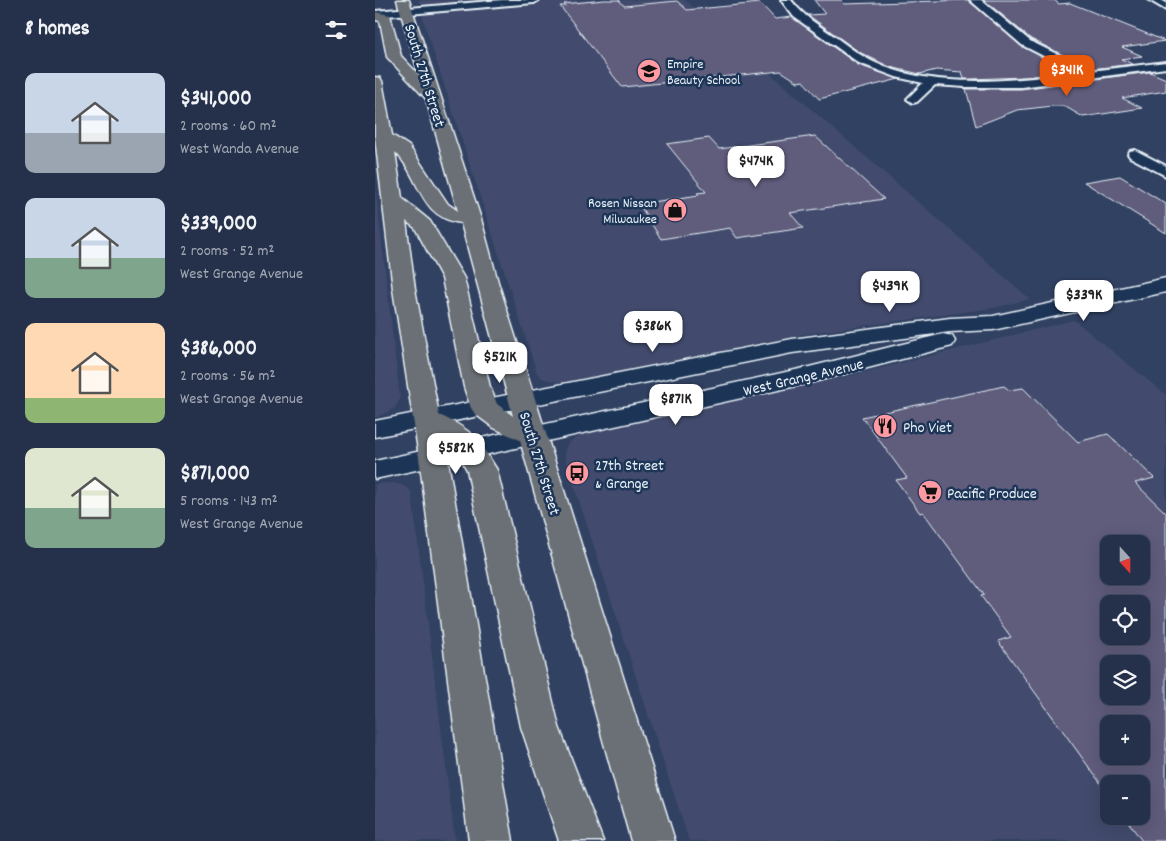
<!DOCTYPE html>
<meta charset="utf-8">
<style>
:root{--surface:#25314a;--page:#2d3951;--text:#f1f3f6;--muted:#a3a9b5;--line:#424c62;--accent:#ea580c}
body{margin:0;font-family:Dekko,sans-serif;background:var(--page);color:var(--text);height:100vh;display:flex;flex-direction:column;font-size:19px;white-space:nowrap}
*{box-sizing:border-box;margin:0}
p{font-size:16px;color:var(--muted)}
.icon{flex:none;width:28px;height:28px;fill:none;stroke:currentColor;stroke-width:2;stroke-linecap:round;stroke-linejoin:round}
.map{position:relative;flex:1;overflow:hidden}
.side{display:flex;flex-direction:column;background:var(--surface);width:375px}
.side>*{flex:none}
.needle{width:32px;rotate:159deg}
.controls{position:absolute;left:725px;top:535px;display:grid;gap:10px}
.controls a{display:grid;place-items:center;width:50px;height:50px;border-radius:10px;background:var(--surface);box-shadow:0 5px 20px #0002,0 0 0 1px var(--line);font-size:25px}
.price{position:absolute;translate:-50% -42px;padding:0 11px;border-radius:10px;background:#fff;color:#222;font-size:16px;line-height:32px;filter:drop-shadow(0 1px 2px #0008)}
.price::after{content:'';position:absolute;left:50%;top:30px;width:15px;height:11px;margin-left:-8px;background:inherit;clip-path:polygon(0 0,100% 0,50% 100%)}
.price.selected{background:var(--accent);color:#fff}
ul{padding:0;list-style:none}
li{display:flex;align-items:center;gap:15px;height:125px;padding:0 25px}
li span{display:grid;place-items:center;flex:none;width:140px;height:100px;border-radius:10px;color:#555}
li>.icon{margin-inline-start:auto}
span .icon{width:60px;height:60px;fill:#fffc;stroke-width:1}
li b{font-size:21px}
h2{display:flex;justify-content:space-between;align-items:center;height:60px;padding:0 25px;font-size:21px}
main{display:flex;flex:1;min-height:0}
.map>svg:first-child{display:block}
.built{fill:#424c6d;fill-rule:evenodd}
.building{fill:#5f5c7b;stroke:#e8f1f8;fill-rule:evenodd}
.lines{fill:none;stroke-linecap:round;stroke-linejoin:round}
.minor-casing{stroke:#e8f1f8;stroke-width:4}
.tertiary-casing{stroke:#e8f1f8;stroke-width:3}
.primary-casing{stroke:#e8f1f8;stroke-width:3}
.minor{fill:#1d3557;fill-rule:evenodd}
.tertiary{fill:#1d3557;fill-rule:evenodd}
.primary{fill:#6a7074;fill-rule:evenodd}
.labels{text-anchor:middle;stroke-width:5;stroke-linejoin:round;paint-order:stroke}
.far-poi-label{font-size:14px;fill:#e8f1f8;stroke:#1d3557;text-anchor:start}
.street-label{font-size:16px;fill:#e8f1f8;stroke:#1d3557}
.poi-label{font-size:16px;fill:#e8f1f8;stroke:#1d3557;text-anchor:start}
</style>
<main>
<section class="side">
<h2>8 homes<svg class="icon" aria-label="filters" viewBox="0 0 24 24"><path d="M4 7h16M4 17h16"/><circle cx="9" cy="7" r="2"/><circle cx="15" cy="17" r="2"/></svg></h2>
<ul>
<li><span style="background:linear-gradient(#c9d6e8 60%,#9aa5b1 0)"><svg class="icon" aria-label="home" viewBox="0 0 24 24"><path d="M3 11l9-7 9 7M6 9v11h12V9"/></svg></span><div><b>$341,000</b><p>2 rooms · 60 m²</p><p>West Wanda Avenue</p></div></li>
<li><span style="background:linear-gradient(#c9d6e8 60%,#7fa58c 0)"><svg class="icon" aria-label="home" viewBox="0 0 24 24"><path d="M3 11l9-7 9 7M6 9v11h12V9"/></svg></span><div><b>$339,000</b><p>2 rooms · 52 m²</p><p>West Grange Avenue</p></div></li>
<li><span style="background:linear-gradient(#ffd9b3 75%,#8fb573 0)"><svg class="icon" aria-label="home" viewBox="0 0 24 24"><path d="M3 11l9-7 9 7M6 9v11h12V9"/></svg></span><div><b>$386,000</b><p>2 rooms · 56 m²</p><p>West Grange Avenue</p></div></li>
<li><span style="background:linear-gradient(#dfe7d0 60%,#7fa58c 0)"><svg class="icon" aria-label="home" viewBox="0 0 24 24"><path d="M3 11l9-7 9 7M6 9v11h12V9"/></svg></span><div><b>$871,000</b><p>5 rooms · 143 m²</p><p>West Grange Avenue</p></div></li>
</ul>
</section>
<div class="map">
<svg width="791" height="841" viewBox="0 0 791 841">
<rect width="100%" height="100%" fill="#314162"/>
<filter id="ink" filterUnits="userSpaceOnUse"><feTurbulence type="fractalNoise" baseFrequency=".02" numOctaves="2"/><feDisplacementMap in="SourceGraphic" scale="10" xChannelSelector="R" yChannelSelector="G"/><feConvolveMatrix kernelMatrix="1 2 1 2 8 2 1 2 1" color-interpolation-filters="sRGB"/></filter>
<g filter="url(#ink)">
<path class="built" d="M43,0h84l-75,6 -6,-1z
M190,0h120l345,299 -37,9 -183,25 -242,49h-11l-15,-4 -5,-5 -115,-357 11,-4z
M0,184l25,215 -5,9 -20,10z
M699,320l92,75v446h-477l-124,-384v-9l6,-7 10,-6 16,-4 253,-55zM734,544h32v32h-32zM734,604h32v32h-32zM734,664h32v32h-32zM734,724h32v32h-32zM734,784h32v32h-32z
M17,483l10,2 7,4 3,6 43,346h-80v-357z"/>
<path class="building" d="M229,0h15l5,6 53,-5 10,9 73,-7 15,16 17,-2 66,48 41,14 -80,20 -16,-18 -5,1 -17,-11 -159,16 -62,-81h6l-2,-2z
M439,0h27l4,4 123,-4 53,46 50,26 -46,5 -55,2h-6l-2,-7 -26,-2 -16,4 -30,-7 -31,-15 -51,-37 17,-1z
M609,0h70l5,4 11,-1 95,38 -43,6 20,9 -21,3 12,5 -42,5 -60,-30z
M775,72l16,7v12l-44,7 20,10 -59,9 -19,-11h-11l-36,4 -41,16 -10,-37h55z
M440,136l69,63 -94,14 13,15 -66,10 -7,-10 -69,11 -22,-35 60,-9 -2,-2 9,-1 -39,-48 42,-6 10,11z
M745,176l46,28v29l-82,-51z
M629,386l5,4 14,-2 55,54 30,-8 46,44 -19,5 31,30v328h-24l-18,-25h17v-32h-32v11l-111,-154 13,-4 -30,-41 3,-1 -61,-83 -3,1 -24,-33 11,-2 -45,-61zM734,544h32v32h-32zM734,604h32v32h-32zM734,664h32v32h-32zM734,724h32v32h-32z"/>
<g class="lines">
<g class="minor-casing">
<path id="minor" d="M127,0h37l-5,3 -159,14v-6z
M406,0h10c12,16 27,25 43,36 11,8 21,16 32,22 58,33 148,23 211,15l-55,-28 -52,-45h11l49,41 61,30 75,-9v6l-145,19h-56l-30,-2 -18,17 -4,1 -6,-4 16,-16 -27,-6 -37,-14 -65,-46z
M774,0h12l5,3v7z
M760,150l31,16v10l-36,-19 -2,-3 2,-3z"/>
</g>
<g class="tertiary-casing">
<path id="tertiary" d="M791,278v14l-173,38 -43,2 -158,21 -417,84v-16l417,-82 158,-21 43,-2z
M568,334l9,2 3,5 -3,5 -142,37 -435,96v-18l434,-94z"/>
</g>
<g class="primary-casing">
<path id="primary" d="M22,0h12l72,219 17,63 177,559h-44l-111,-401 -26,-12 -19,-14 -4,-6 -7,-21 -22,-109 -27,-50 -9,-7 9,68 24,126c34,15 39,24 58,55l62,257 44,114h-44l-38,-114 -54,-257 -9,-17 -14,-15 69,403h-44l-50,-384 -26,-168 -18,-152v-60l5,1 2,3 10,54 17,11 39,58 10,7 -32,-112 -39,-42 -7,-36 -5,-1v-8l15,3 11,41 18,19zM20,152c26,25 23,65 66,71l52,193 -16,-12 -7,-17 -26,-109 -34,-57 -28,-23z"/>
</g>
<use href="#minor" class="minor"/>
<use href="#tertiary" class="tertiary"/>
<use href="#primary" class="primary"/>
</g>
</g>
<defs>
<g id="school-disc" transform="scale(1.25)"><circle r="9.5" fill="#ff9aa2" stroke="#1d3557"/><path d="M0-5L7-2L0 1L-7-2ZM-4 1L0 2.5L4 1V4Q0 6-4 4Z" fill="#111"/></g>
<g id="shop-disc" transform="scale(1.25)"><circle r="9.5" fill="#ff9aa2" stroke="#1d3557"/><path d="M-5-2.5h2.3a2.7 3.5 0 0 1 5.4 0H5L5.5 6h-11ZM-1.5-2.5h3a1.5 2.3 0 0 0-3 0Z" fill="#111"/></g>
<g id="restaurant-disc" transform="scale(1.25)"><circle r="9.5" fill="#ff9aa2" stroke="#1d3557"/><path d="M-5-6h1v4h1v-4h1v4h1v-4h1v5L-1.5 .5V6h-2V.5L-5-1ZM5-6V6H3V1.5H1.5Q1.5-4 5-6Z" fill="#111"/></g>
<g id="bus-disc" transform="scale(1.25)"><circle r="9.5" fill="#ff9aa2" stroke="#1d3557"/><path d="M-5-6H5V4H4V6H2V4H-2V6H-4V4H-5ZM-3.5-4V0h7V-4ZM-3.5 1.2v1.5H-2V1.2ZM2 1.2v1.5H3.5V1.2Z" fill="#111"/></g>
<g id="supermarket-disc" transform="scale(1.25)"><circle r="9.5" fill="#ff9aa2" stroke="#1d3557"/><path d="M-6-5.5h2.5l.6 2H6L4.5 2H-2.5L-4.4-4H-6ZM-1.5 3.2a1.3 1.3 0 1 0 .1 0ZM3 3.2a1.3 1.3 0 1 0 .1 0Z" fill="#111"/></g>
</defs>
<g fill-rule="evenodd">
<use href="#school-disc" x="274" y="71"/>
<use href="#shop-disc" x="300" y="210"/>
<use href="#restaurant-disc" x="510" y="426"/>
<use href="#bus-disc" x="202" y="473"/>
<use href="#supermarket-disc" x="555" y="492"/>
</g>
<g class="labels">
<g class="far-poi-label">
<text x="292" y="68">Empire<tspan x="292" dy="16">Beauty School</tspan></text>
<text x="282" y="207" text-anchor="end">Rosen Nissan<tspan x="282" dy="16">Milwaukee</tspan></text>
</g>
<g class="street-label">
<text transform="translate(51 75) rotate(73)" y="6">South 27th Street</text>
<text transform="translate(428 376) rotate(-13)" y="6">West Grange Avenue</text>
<text transform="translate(166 463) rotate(73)" y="6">South 27th Street</text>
</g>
<g class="poi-label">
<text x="528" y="432">Pho Viet</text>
<text x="220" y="470">27th Street<tspan x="220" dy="18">&amp; Grange</tspan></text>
<text x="572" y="498">Pacific Produce</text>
</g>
</g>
</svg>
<div class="controls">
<a><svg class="needle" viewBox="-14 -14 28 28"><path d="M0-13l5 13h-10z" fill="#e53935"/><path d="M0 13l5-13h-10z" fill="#a3a9b5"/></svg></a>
<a><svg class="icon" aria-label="locate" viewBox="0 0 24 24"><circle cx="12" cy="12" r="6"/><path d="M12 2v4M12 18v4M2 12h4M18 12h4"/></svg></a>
<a><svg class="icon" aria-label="layers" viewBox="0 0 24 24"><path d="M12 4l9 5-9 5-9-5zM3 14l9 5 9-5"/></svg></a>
<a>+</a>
<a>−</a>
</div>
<b class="price selected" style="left:692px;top:97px">$341K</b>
<b class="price" style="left:381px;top:188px">$474K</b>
<b class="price" style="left:515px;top:313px">$439K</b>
<b class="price" style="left:709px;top:322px">$339K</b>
<b class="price" style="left:278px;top:353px">$386K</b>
<b class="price" style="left:125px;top:384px">$521K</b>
<b class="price" style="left:301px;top:426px">$871K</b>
<b class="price" style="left:81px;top:475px">$582K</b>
</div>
</main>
